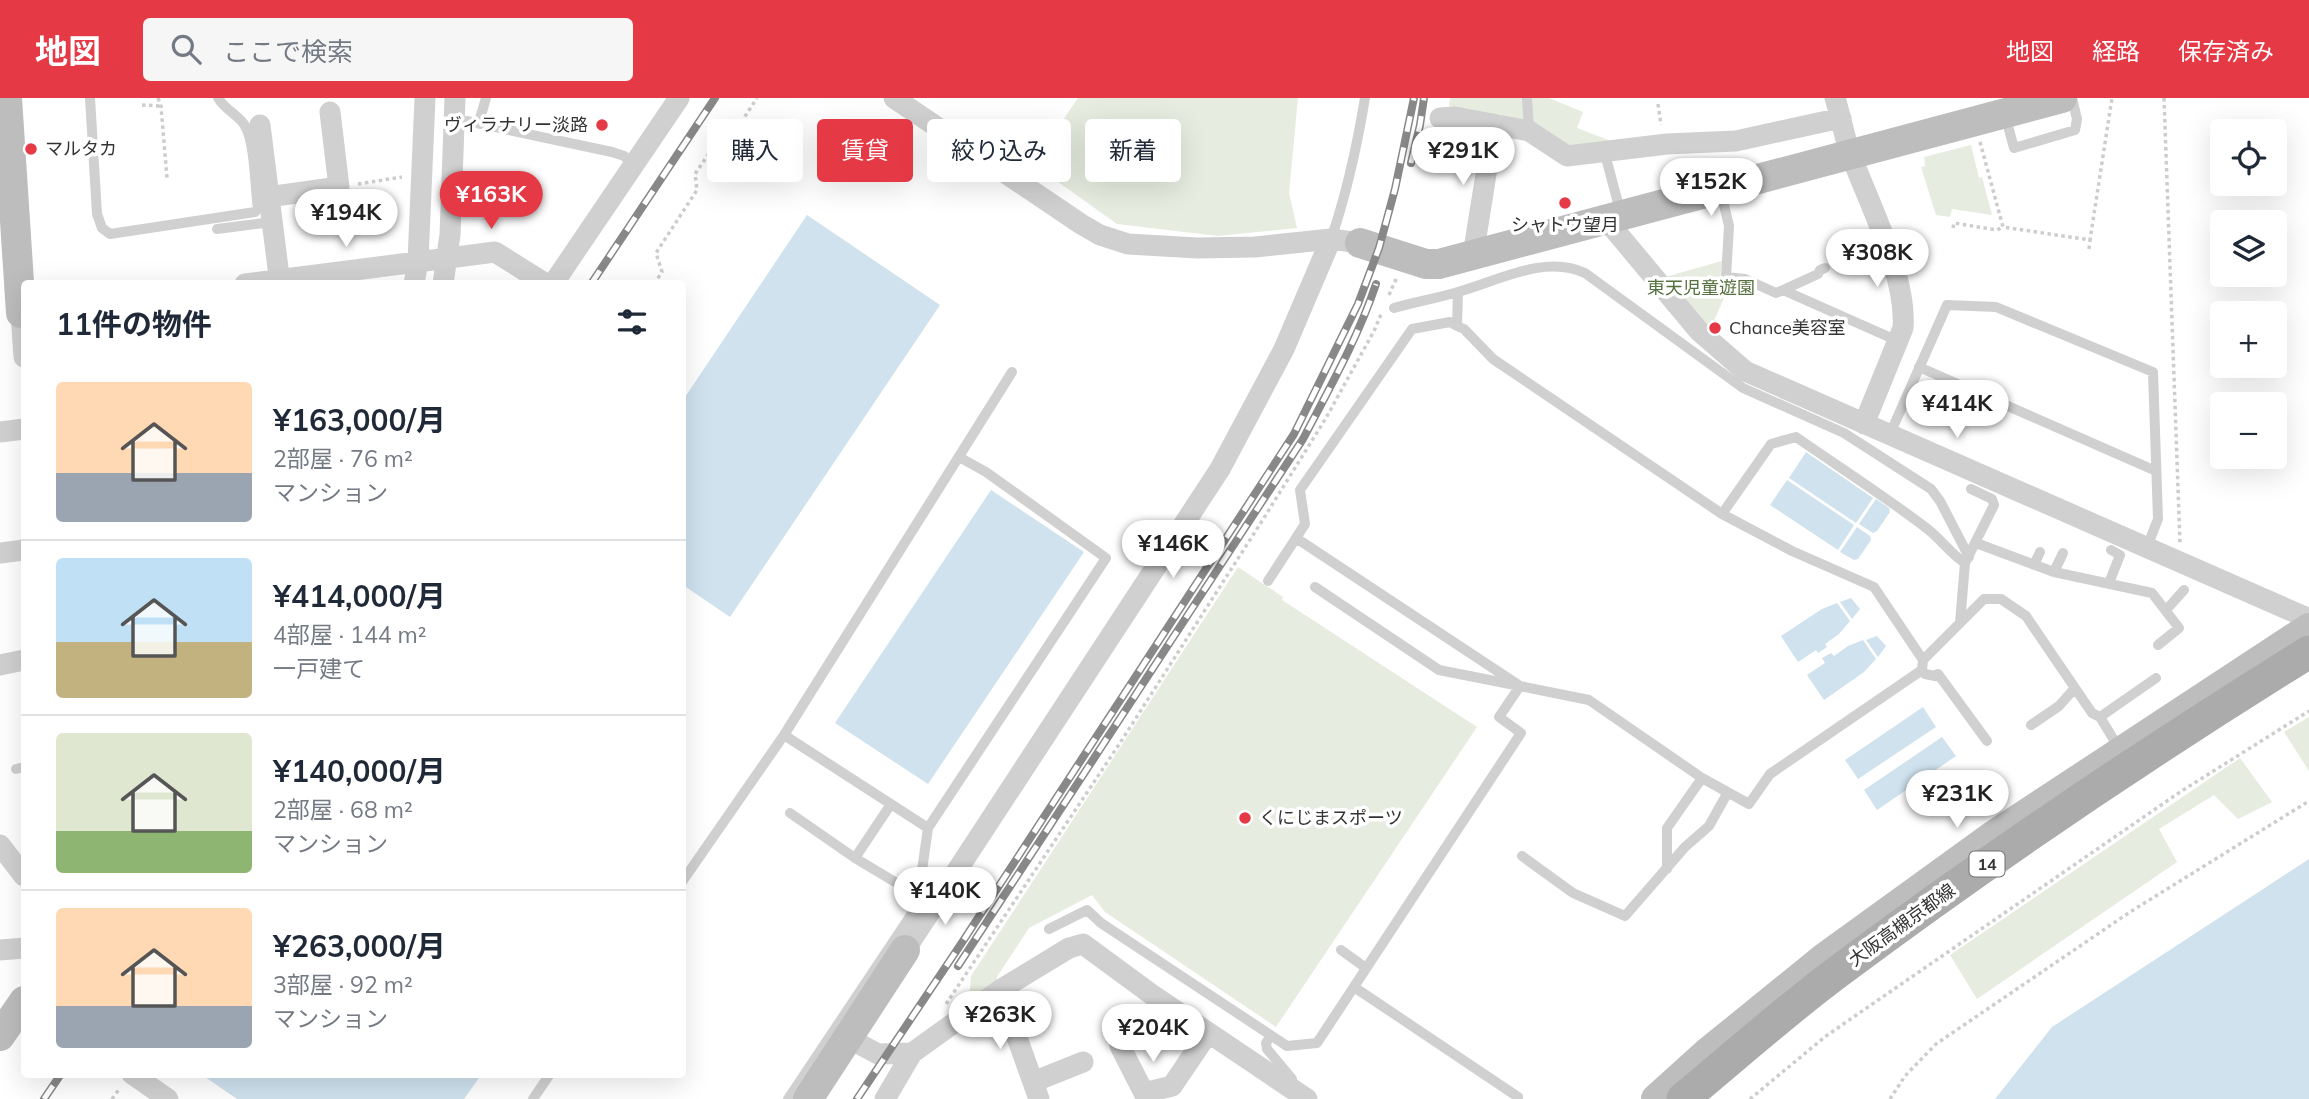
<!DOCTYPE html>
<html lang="ja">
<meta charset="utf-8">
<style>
:root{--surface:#fff;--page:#f6f6f7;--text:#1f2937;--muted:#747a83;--line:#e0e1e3;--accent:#e63946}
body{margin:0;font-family:Mulish,"Noto Sans JP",sans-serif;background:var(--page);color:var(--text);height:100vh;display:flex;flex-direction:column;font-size:26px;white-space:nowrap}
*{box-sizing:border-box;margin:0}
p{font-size:23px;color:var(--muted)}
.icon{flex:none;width:38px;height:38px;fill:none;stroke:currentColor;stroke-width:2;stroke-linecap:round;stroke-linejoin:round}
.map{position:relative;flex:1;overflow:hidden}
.drawer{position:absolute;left:21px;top:182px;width:665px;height:798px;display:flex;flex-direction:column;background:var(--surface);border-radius:7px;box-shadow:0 7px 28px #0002}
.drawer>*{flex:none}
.hud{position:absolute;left:707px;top:21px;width:665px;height:63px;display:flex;gap:14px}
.buttons{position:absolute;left:2210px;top:21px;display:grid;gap:14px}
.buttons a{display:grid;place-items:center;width:77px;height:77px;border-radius:7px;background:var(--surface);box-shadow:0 7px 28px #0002;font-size:35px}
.price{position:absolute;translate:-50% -60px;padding:0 16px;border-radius:24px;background:#fff;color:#222;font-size:23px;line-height:46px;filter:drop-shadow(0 2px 4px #0008)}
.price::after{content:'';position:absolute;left:50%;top:42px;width:21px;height:16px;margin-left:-10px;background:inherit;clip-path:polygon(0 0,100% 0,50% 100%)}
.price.active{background:var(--accent);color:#fff}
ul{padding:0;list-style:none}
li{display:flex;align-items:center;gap:21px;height:175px;padding:0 35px}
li+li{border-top:2px solid var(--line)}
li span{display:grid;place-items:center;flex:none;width:196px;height:140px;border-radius:7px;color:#555}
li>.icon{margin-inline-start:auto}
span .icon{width:84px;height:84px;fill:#fffc;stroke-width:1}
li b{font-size:30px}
h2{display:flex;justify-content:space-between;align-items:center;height:84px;padding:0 35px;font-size:30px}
.pill{padding:0 24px;border-radius:7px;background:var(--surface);box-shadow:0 7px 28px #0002;font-size:24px;line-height:63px}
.pill.active{background:var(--accent);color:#fff}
header{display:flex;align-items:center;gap:42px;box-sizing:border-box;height:98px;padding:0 35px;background:var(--accent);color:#fff}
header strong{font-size:33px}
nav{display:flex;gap:38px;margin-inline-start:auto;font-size:24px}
.search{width:490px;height:63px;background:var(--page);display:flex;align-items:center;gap:18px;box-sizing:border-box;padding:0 24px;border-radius:7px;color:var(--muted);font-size:26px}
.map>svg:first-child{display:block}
.green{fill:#e6ecdf}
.water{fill:#cfe2ee}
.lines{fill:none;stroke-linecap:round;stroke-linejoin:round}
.path{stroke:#cdcdcd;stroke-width:3.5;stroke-dasharray:3.5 3.5;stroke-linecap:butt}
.lane{stroke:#d0d0d0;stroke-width:10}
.street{stroke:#d0d0d0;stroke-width:21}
.secondary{stroke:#bdbdbd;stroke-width:30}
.primary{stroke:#ababab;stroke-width:33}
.rail-casing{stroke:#888;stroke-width:8}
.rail{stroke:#fff;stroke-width:5;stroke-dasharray:16;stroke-linecap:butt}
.poi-dot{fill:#e63946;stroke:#fff;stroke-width:2.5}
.labels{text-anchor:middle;stroke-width:7;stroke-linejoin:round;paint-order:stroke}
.shield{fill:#fff;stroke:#707070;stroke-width:2}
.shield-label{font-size:16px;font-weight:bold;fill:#333}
.poi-label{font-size:18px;fill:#333;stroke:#fff;text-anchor:start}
.park-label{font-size:18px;fill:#56703f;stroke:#fff}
.street-label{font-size:18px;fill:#333;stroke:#fff}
</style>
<header>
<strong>地図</strong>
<div class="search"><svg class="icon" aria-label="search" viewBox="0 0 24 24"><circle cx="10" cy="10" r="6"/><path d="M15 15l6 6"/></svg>ここで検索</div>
<nav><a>地図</a><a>経路</a><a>保存済み</a></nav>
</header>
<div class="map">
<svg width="2309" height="1001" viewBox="0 0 2309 1001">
<rect width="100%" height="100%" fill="#fff"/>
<path class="green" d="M1078,0h220l-9,95 8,35 -79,8 -101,-12 -84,-60z
M1450,0h99l34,14 -6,16 39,15 -50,6 -113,-37 -4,-7z
M1971,47l8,33 3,-1 10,38 -40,-6 -2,8 -14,-2 -15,-48 4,-1 -1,-9z
M1722,163l-2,21h11l-21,48 -45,-53z
M1238,469l45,30 -1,3 195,127 -201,300 -171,-115 -13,-17 -63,33 -32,49v6l-28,21 2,-28z
M2309,619v54l-25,-39z
M2240,660l32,44 -34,17 -24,-24 -55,34 18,33 -200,137 -27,-44z"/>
<path class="water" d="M807,117l133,90 -210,312 -47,-32v-185z
M1806,354l67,46 -17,25 -67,-45z
M1787,382l67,45 -16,25 -68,-45z
M991,392l93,62 -156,232 -93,-61z
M1876,401l13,9 1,4 -13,19 -4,2 -14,-9z
M1857,429l13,9 1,4 -13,19 -4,1 -14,-8z
M1851,500l9,11 -8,10 -12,-17z
M1837,505l13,18 -11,13 -14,10 2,3 -9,6 -2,-3 -18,12 -17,-26 41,-27z
M1877,538l9,10 -8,11 -12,-17z
M1863,542l13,19 -12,13 -40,28 -17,-25 18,-12 -3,-5 9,-5 3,3 14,-10z
M1923,609l13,20 -78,52 -13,-19z
M1942,639l14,19 -79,54 -13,-20z
M2309,761v240h-314l57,-72z
M202,977h279l-17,24h-227z"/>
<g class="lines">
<path class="path" d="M158,0l3,8 6,72
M2164,0l16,446
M1658,6l3,21
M142,7l19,1
M1980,44l23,85 87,13 22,-142
M358,86l44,-7
M1953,130l1,-5 43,7 6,-3
M2089,151l1,-9
M654,186l8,-12 -6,-19 41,-63 -2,-16 19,-28 20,-13 23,-35
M1389,197l8,-18
M946,906l174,-261 142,-222 64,-103 48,-87 8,-19
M112,1001l8,-11
M1750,1001l76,-63 354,-244 129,-81
M1890,1001l15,-23 31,-32 194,-132 179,-111"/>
<path class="lane" d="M90,0l7,116 5,14 8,6 145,-22 3,-3c-3,-20 -3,-67 -13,-83 -5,-10 -20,-16 -27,-28
M1527,0l2,33
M2005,17l9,33 61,-18 2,-11 -5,-21
M467,23l145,31 12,4 10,8
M479,24l7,-24
M1604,52l15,57
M1721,94l8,34 -3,51 19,2 31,14 7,-3 115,51
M217,131l55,-7
M1331,141c16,-46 26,-93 34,-141
M1783,192l35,-16 2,-4 5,-2
M1394,210c22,-6 43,-10 64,-16 40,-11 87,-38 127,-19l158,115 101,45 87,56 9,12 29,56
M1457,228l7,3 29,30 229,155 70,37 82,36 49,73 37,-37 5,-60 29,-58 -2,-6 -21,-10
M1919,269l237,104
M1890,336l57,-129 49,2 157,65 5,147 -11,28
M1722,416l49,-70 25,-7c43,30 87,58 129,90 15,11 25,26 40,36
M1296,440l9,-14 -5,-34 112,-161 38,-7 7,4 1,-34
M1976,445l78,29 98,21 27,35 -21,17
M2034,467l6,-13
M2054,474l9,-19
M1268,483l28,-43 224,148 69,14 113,78 47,26 21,-30 152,-104 1,-10
M2109,485l11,-28 -9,-5
M2166,512l18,-20
M1960,525l24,-24h17l25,17 66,97 8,4 56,-39
M1922,572l3,4 10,2 3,-2 49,67
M2100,619l20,33
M2031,627l28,-19 15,-17
M784,637l144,93
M16,671l8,-2
M790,715l65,45 65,39
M1522,758l51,37 52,23 60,-69 24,-21 19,-34
M855,760l36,-54
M1667,771v-41l35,-50
M682,784l102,-147 228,-363
M1049,831l38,-19 14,13 186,123 30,-3 204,-310 -22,-16 21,-31 -81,-16 -124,-83
M1341,852l25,18
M1354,889l164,110 -1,2
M1270,939l-4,6 1,6 25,30
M533,1001l17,-25
M788,1001l129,-193 11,-78 178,-270 -120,-86 -27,-15"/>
<path class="street" d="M894,0l187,126 19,11 28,9 69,4 58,-1 76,-8
M1835,0c6,19 9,39 16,57 18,49 56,121 52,173l-39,96
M1440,20l15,-1 74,14 38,25 100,-12 69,-3 105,-23
M260,27l20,159
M268,99l71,-10 -9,-75
M1610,120l3,10 86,103 46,40 560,246 4,6
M1473,158l21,-132
M245,186l250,-32 51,32
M414,186l4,-23 7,-163
M443,186l7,-49 5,-137
M553,186l126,-186
M21,215l3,44
M0,334l24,-3
M0,455l24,-3
M0,567l24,-5
M0,747l24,31
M0,852l24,-2
M905,852l315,-481 64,-120 47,-110 29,4
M1000,892l39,109
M1172,910l-12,17 -40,21 24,47 28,-7 36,-53
M848,940l30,16 34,-1
M132,976l36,25
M1033,984l50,-20
M885,1001l27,-46 88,-63 69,-42 14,-4 68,50 156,105"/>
<path class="secondary" d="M7,0l14,215
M1360,145l66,21h13l623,-166
M0,938l24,-35
M808,1001l97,-149
M1656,1001l52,-47 116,-94 170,-123 315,-207"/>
<path class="primary" d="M1683,1001c52,-43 102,-88 156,-128 151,-113 309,-219 470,-319"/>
<g class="rail-casing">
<path id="rail" d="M1411,65l9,-38 4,-27
M591,186l124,-186
M958,868l345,-527c26,-50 55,-101 73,-155
M44,1001l17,-25
M857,1001l104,-155 333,-510 64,-130 21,-56 16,-59 19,-91"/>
</g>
<use href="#rail" class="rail"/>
</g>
<g class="poi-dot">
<circle cx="602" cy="27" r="7"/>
<circle cx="31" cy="51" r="7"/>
<circle cx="1565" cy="105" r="7"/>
<circle cx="1715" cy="230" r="7"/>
<circle cx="1245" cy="720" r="7"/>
</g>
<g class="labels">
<rect class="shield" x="1969.5" y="753.5" width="35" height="25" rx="5"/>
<g class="shield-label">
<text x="1987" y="772">14</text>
</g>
<g class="poi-label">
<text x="588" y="33" text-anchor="end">ヴィラナリー淡路</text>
<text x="45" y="57">マルタカ</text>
<text x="1565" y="133" text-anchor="middle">シャトウ望月</text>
<text x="1729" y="236">Chance美容室</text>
<text x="1259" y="726">くにじまスポーツ</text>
</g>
<g class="park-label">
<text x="1701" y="196">東天児童遊園</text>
</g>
<g class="street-label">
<text transform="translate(1902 827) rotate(-36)" y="6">大阪高槻京都線</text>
</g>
</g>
</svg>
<div class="buttons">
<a><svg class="icon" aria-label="locate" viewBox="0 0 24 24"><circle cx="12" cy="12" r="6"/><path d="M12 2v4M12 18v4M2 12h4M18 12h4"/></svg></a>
<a><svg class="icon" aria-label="layers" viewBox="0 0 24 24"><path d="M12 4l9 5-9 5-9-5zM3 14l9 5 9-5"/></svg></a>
<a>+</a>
<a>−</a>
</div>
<b class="price" style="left:1463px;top:89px">¥291K</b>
<b class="price" style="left:1711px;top:120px">¥152K</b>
<b class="price active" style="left:491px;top:133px">¥163K</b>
<b class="price" style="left:346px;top:151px">¥194K</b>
<b class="price" style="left:1877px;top:191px">¥308K</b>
<b class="price" style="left:1957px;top:342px">¥414K</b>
<b class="price" style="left:1173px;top:482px">¥146K</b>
<b class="price" style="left:1957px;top:732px">¥231K</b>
<b class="price" style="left:945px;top:829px">¥140K</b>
<b class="price" style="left:1000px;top:953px">¥263K</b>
<b class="price" style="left:1153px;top:966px">¥204K</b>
<div class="hud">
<a class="pill">購入</a>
<a class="pill active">賃貸</a>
<a class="pill">絞り込み</a>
<a class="pill">新着</a>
</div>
<section class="drawer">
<h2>11件の物件<svg class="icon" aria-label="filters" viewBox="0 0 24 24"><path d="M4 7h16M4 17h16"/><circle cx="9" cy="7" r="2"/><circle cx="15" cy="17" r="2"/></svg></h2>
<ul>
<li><span style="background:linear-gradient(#ffd9b3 65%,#9aa5b1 0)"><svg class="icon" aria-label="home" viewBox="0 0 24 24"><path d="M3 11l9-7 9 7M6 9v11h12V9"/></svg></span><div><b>¥163,000/月</b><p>2部屋 · 76 m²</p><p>マンション</p></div></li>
<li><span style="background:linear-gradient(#bfe0f5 60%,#c2b280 0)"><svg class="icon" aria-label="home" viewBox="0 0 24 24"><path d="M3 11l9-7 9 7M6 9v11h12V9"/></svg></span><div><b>¥414,000/月</b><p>4部屋 · 144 m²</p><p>一戸建て</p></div></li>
<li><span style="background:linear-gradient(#dfe7d0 70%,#8fb573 0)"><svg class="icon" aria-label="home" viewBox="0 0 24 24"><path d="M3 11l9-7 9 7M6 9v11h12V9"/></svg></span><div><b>¥140,000/月</b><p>2部屋 · 68 m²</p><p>マンション</p></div></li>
<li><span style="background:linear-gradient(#ffd9b3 70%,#9aa5b1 0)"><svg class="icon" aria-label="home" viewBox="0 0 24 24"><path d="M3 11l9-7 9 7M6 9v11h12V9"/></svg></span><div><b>¥263,000/月</b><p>3部屋 · 92 m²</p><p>マンション</p></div></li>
</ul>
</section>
</div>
